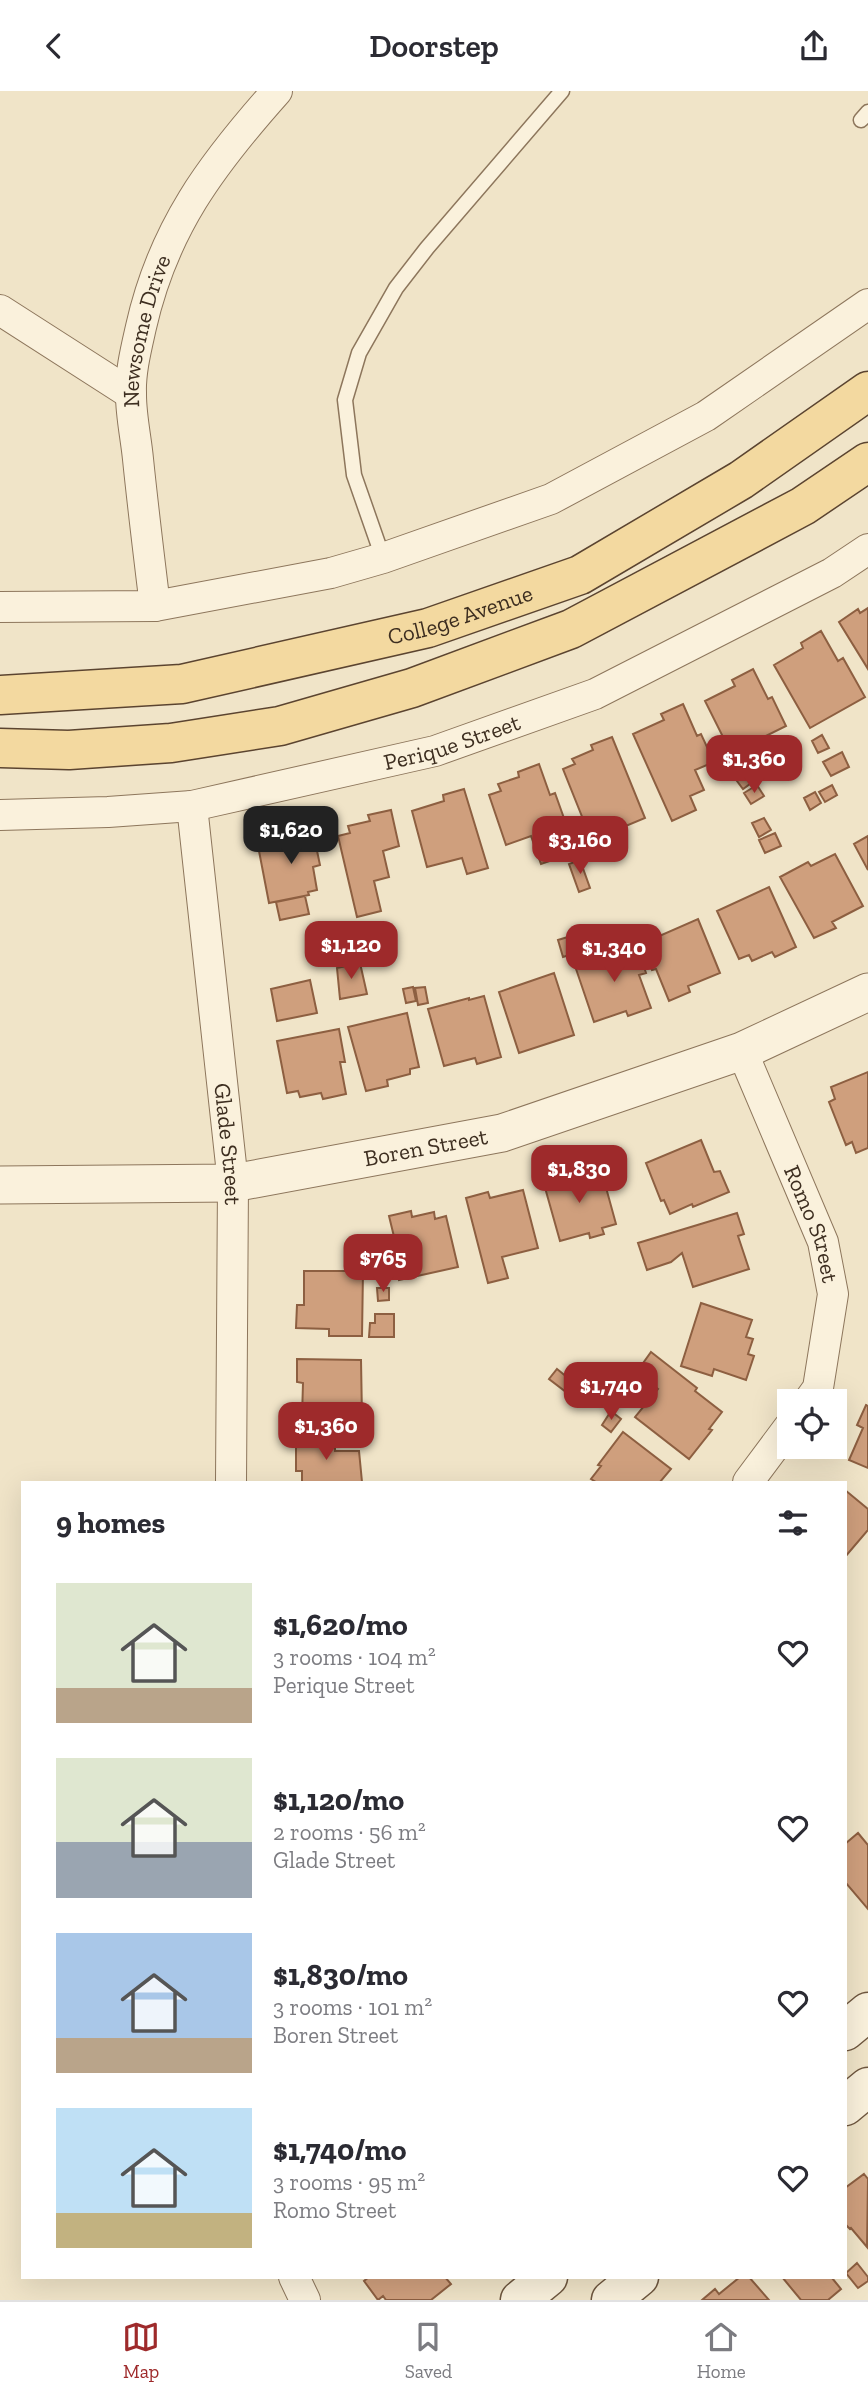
<!DOCTYPE html>
<meta charset="utf-8">
<style>
:root{--surface:#fff;--page:#f2f2f3;--text:#2b2b33;--muted:#7c7c81;--line:#e1e1e2;--accent:#9e2a2b}
body{margin:0;font-family:"Zilla Slab",serif;background:var(--page);color:var(--text);height:100vh;display:flex;flex-direction:column;font-size:26px;white-space:nowrap}
*{box-sizing:border-box;margin:0}
p{font-size:23px;color:var(--muted)}
.icon{flex:none;width:38px;height:38px;fill:none;stroke:currentColor;stroke-width:2;stroke-linecap:round;stroke-linejoin:round}
.map{position:relative;flex:1;overflow:hidden}
.details{position:absolute;left:21px;top:1390px;width:826px;height:798px;display:flex;flex-direction:column;background:var(--surface);border-radius:0px;box-shadow:0 7px 28px #0002}
.details>*{flex:none}
.controls{position:absolute;left:777px;top:1298px;display:grid;gap:14px}
.controls a{display:grid;place-items:center;width:70px;height:70px;border-radius:0px;background:var(--surface);box-shadow:0 7px 28px #0002;font-size:35px}
.price{position:absolute;translate:-50% -60px;padding:0 16px;border-radius:14px;background:var(--accent);color:#fff;font-size:23px;line-height:46px;filter:drop-shadow(0 2px 4px #0008)}
.price::after{content:'';position:absolute;left:50%;top:42px;width:21px;height:16px;margin-left:-10px;background:inherit;clip-path:polygon(0 0,100% 0,50% 100%)}
.price.selected{background:#222;color:#fff}
ul{padding:0;list-style:none}
li{display:flex;align-items:center;gap:21px;height:175px;padding:0 35px}
li span{display:grid;place-items:center;flex:none;width:196px;height:140px;border-radius:0px;color:#555}
li>.icon{margin-inline-start:auto}
span .icon{width:84px;height:84px;fill:#fffc;stroke-width:1}
li b{font-size:30px}
h2{display:flex;justify-content:space-between;align-items:center;height:84px;padding:0 35px;font-size:30px}
header{display:flex;justify-content:space-between;align-items:center;height:91px;padding:0 35px;background:var(--surface);font-size:32px;font-weight:600}
.tab-bar{display:flex;justify-content:space-around;align-items:center;height:98px;border-top:2px solid var(--line);background:var(--surface);font-size:19px;color:var(--muted)}
.tab-bar a{display:grid;justify-items:center;gap:4px}
.tab-bar .selected{color:var(--accent)}
.map>svg:first-child{display:block}
.building{fill:#cf9f7d;stroke:#8d5f41;stroke-width:2}
.lines{fill:none;stroke-linecap:round;stroke-linejoin:round}
.service-casing{stroke:#8d765c;stroke-width:17}
.minor-casing{stroke:#8d765c;stroke-width:32}
.tertiary-casing{stroke:#8d765c;stroke-width:39}
.secondary-casing{stroke:#6f573f;stroke-width:41}
.primary-casing{stroke:#5b4430;stroke-width:41}
.service{stroke:#faf1dc;stroke-width:14}
.minor{stroke:#faf1dc;stroke-width:30}
.tertiary{stroke:#faf1dc;stroke-width:37}
.secondary{stroke:#faf1dc;stroke-width:38}
.primary{stroke:#f3d9a0;stroke-width:38}
.labels{text-anchor:middle;stroke-width:5;stroke-linejoin:round;paint-order:stroke}
.street-label{font-size:23px;fill:#3d2e20;stroke:#f7eed8}
</style>
<header><svg class="icon" aria-label="back" viewBox="0 0 24 24"><path d="M15 5l-7 7 7 7"/></svg>Doorstep<svg class="icon" aria-label="share" viewBox="0 0 24 24"><path d="M12 15V3M7 8l5-5 5 5M5 13v7h14v-7"/></svg></header>
<div class="map">
<svg width="868" height="2209" viewBox="0 0 868 2209">
<rect width="100%" height="100%" fill="#f0e4c8"/>
<path class="building" d="M868,517v61l-29,-47 19,-13 2,4z
M821,540l17,30 5,-3 22,39 -55,31 -36,-63 29,-17 -2,-5z
M753,578l15,30 4,-2 14,29 -55,27 -26,-52 30,-15 -3,-6z
M683,613l14,32 4,-2 13,28 -19,8 9,20 -14,6 6,14 -24,11 -39,-87 31,-14 -3,-6z
M822,644l7,13 -11,5 -6,-12z
M612,646l33,81 -29,12 1,3 -11,5 -2,-4 -13,5 -28,-70 12,-5 -3,-5 21,-9 -2,-5z
M842,661l7,15 -18,9 -8,-14z
M539,673l11,31 5,-2 21,59 -35,12 -10,-28 -25,9 -17,-50 12,-4 -3,-7 21,-7 -1,-5z
M746,677l8,13 -11,8 -9,-12z
M757,694l7,11 -13,8 -7,-11z
M832,694l5,10 -12,7 -6,-10z
M464,698l24,79 -21,6 -5,-16 -35,9 -15,-56 32,-10 -1,-6z
M815,701l6,11 -11,7 -6,-12z
M391,719l8,36 -16,5 6,26 -15,4 7,30 -24,6 -19,-81 12,-3 -2,-7 22,-5 -2,-6z
M764,727l7,12 -12,7 -7,-14z
M312,736l8,38 -7,2 4,23 -9,2 1,3 -40,8 -10,-52 12,-2 -2,-7 22,-4 -1,-6z
M775,742l6,13 -16,7 -6,-13z
M868,745v34l-14,-26z
M835,763l28,52 -31,16 4,6 -22,10 -34,-61 28,-15 3,4z
M580,769l10,28 -11,4 -10,-28z
M769,796l27,60 -21,10 -3,-5 -20,9 -3,-6 -10,4 -22,-48z
M305,805l4,18 -29,6 -4,-18z
M698,828l22,54 -32,13 2,6 -21,9 -13,-32 -4,1 -11,-26z
M571,845l5,17 -13,4 -5,-17z
M637,855l9,27 -7,2 12,33 -23,8 -2,-5 -32,11 -19,-56z
M360,872l7,31 -27,5 -3,-31z
M554,882l20,62 -55,18 -20,-61z
M310,889l7,33 -40,8 -6,-32z
M413,896l3,14 -10,2 -3,-14z
M425,896l3,16 -10,2 -3,-17z
M484,905l17,61 -24,7 -2,-6 -31,8 -16,-57 41,-11v2z
M407,922l12,54 -9,2v5l-23,6 1,6 -22,5 -18,-64z
M339,938l6,33h-5l6,32 -23,5 -2,-6 -21,4 -2,-6 -11,2 -10,-52z
M868,981v76l-12,5 -4,-11 -6,3 -17,-43 6,-3 -4,-12z
M701,1049l13,32 6,-1 9,21 -36,15 -1,-3 -22,10 -6,-14 -3,1 -15,-38z
M565,1080l1,5 16,-4 2,7 18,-6 14,51 -14,4 2,6 -14,4 -1,-5 -29,8 -18,-64z
M523,1099l15,58 -36,9 6,21 -20,5 -22,-85 22,-6 2,6z
M411,1120l1,6 22,-5 1,7 11,-3 12,51 -59,13 -7,-30 5,-1 -8,-33z
M737,1122l7,21 -6,2 11,33 -56,18 -11,-34 -11,9 -24,8 -9,-27z
M304,1180h59l-1,65h-33v-7l-33,-1 1,-23h7z
M377,1197h12v12l-11,1z
M701,1212l51,17 -6,17 7,2 -5,15 6,2 -8,24 -32,-11 -2,7 -31,-10z
M375,1223h19v23h-25l1,-14h5z
M651,1261l46,36 -2,3 27,21 -13,17 3,1 -23,29 -54,-42 23,-28 -22,-16z
M297,1268l64,1 1,57h-60l1,-34 -6,-1z
M557,1278l16,13 -7,10 -17,-13z
M866,1314l2,1v62l-19,-8 14,-32 -6,-3z
M611,1320l10,8 -10,13 -9,-7z
M623,1341l48,37 -11,13h-64l-5,-3 10,-13 -3,-1z
M335,1346v14h24l3,31h-60v-11h-6v-33z
M845,1399l23,19v21l-23,27z
M858,1742l10,12v64l-23,-27v-38z
M864,2083l4,5 -1,68 -16,-19 -1,1 -5,-5v-36z
M857,2172l11,14v4l-10,7 -12,-15z
M369,2186h76l6,7 -20,16h-45l-3,-4 -5,4 -14,-19z
M740,2186h9l20,23h-67l13,-11 4,5z
M782,2186h52l-2,1 9,11 -13,11h-27z"/>
<g class="lines">
<g class="service-casing">
<path id="service" d="M861,29l7,-8
M383,467l-29,-83 -9,-75 14,-47 37,-65 31,-40 135,-157"/>
</g>
<g class="minor-casing">
<g id="minor">
<path d="M0,219l131,84"/>
<path id="s1" d="M155,515c-6,-49 -12,-98 -17,-147 -2,-21 -7,-43 -7,-64 -1,-22 5,-46 10,-68 22,-98 70,-162 136,-236"/>
<path d="M0,516l155,-1 176,-33 52,-15 168,-59 155,-83 162,-112"/>
<path id="s2" d="M192,715l41,377 -2,299"/>
<path id="s3" d="M0,724l108,-3 84,-6 243,-55 160,-57 237,-121 36,-24"/>
<path id="s4" d="M742,960l81,191 10,52 -15,94 -10,14"/>
<path d="M748,1391l41,-55"/>
<path d="M294,2186l11,23"/>
</g>
</g>
<g class="tertiary-casing">
<g id="tertiary">
<path id="s5" d="M0,1094l233,-2 269,-50 240,-82 126,-59"/>
</g>
</g>
<g class="secondary-casing">
<path id="secondary" d="M845,1940l23,-19
M845,2015l23,-19
M520,2209l28,-23
M611,2209l28,-23"/>
</g>
<g class="primary-casing">
<g id="primary">
<path id="s6" d="M0,604l182,-11 246,-56 152,-53 161,-95 127,-89"/>
<path d="M0,657l69,2 102,-7 109,-17 132,-38 159,-59 232,-123 65,-44"/>
</g>
</g>
<use href="#service" class="service"/>
<use href="#minor" class="minor"/>
<use href="#tertiary" class="tertiary"/>
<use href="#secondary" class="secondary"/>
<use href="#primary" class="primary"/>
</g>
<g class="labels">
<g class="street-label">
<text dy="8" stroke="none"><textPath href="#s1" startOffset="278">Newsome Drive</textPath></text>
<text dy="8" stroke="none"><textPath href="#s6" startOffset="469">College Avenue</textPath></text>
<text dy="8" stroke="none"><textPath href="#s3" startOffset="460">Perique Street</textPath></text>
<text dy="8" stroke="none"><textPath href="#s2" startOffset="340">Glade Street</textPath></text>
<text dy="8" stroke="none"><textPath href="#s5" startOffset="429">Boren Street</textPath></text>
<text dy="8" stroke="none"><textPath href="#s4" startOffset="187">Romo Street</textPath></text>
</g>
</g>
</svg>
<div class="controls">
<a><svg class="icon" aria-label="locate" viewBox="0 0 24 24"><circle cx="12" cy="12" r="6"/><path d="M12 2v4M12 18v4M2 12h4M18 12h4"/></svg></a>
</div>
<b class="price" style="left:754px;top:704px">$1,360</b>
<b class="price selected" style="left:291px;top:775px">$1,620</b>
<b class="price" style="left:580px;top:785px">$3,160</b>
<b class="price" style="left:351px;top:890px">$1,120</b>
<b class="price" style="left:614px;top:893px">$1,340</b>
<b class="price" style="left:579px;top:1114px">$1,830</b>
<b class="price" style="left:383px;top:1203px">$765</b>
<b class="price" style="left:611px;top:1331px">$1,740</b>
<b class="price" style="left:326px;top:1371px">$1,360</b>
<section class="details">
<h2>9 homes<svg class="icon" aria-label="filters" viewBox="0 0 24 24"><path d="M4 7h16M4 17h16"/><circle cx="9" cy="7" r="2"/><circle cx="15" cy="17" r="2"/></svg></h2>
<ul>
<li><span style="background:linear-gradient(#dfe7d0 75%,#b9a48a 0)"><svg class="icon" aria-label="home" viewBox="0 0 24 24"><path d="M3 11l9-7 9 7M6 9v11h12V9"/></svg></span><div><b>$1,620/mo</b><p>3 rooms · 104 m²</p><p>Perique Street</p></div><svg class="icon" aria-label="heart" viewBox="0 0 24 24"><path d="M12 20l-8-8c-3-5 5-10 8-4 3-6 11-1 8 4z"/></svg></li>
<li><span style="background:linear-gradient(#dfe7d0 60%,#9aa5b1 0)"><svg class="icon" aria-label="home" viewBox="0 0 24 24"><path d="M3 11l9-7 9 7M6 9v11h12V9"/></svg></span><div><b>$1,120/mo</b><p>2 rooms · 56 m²</p><p>Glade Street</p></div><svg class="icon" aria-label="heart" viewBox="0 0 24 24"><path d="M12 20l-8-8c-3-5 5-10 8-4 3-6 11-1 8 4z"/></svg></li>
<li><span style="background:linear-gradient(#a9c7e8 75%,#b9a48a 0)"><svg class="icon" aria-label="home" viewBox="0 0 24 24"><path d="M3 11l9-7 9 7M6 9v11h12V9"/></svg></span><div><b>$1,830/mo</b><p>3 rooms · 101 m²</p><p>Boren Street</p></div><svg class="icon" aria-label="heart" viewBox="0 0 24 24"><path d="M12 20l-8-8c-3-5 5-10 8-4 3-6 11-1 8 4z"/></svg></li>
<li><span style="background:linear-gradient(#bfe0f5 75%,#c2b280 0)"><svg class="icon" aria-label="home" viewBox="0 0 24 24"><path d="M3 11l9-7 9 7M6 9v11h12V9"/></svg></span><div><b>$1,740/mo</b><p>3 rooms · 95 m²</p><p>Romo Street</p></div><svg class="icon" aria-label="heart" viewBox="0 0 24 24"><path d="M12 20l-8-8c-3-5 5-10 8-4 3-6 11-1 8 4z"/></svg></li>
</ul>
</section>
</div>
<nav class="tab-bar">
<a class="selected"><svg class="icon" aria-label="map" viewBox="0 0 24 24"><path d="M3 6l6-2 6 2 6-2v14l-6 2-6-2-6 2zM9 4v14M15 6v14"/></svg>Map</a>
<a><svg class="icon" aria-label="saved" viewBox="0 0 24 24"><path d="M7 4h10v16l-5-4-5 4z"/></svg>Saved</a>
<a><svg class="icon" aria-label="home" viewBox="0 0 24 24"><path d="M3 11l9-7 9 7M6 9v11h12V9"/></svg>Home</a>
</nav>
